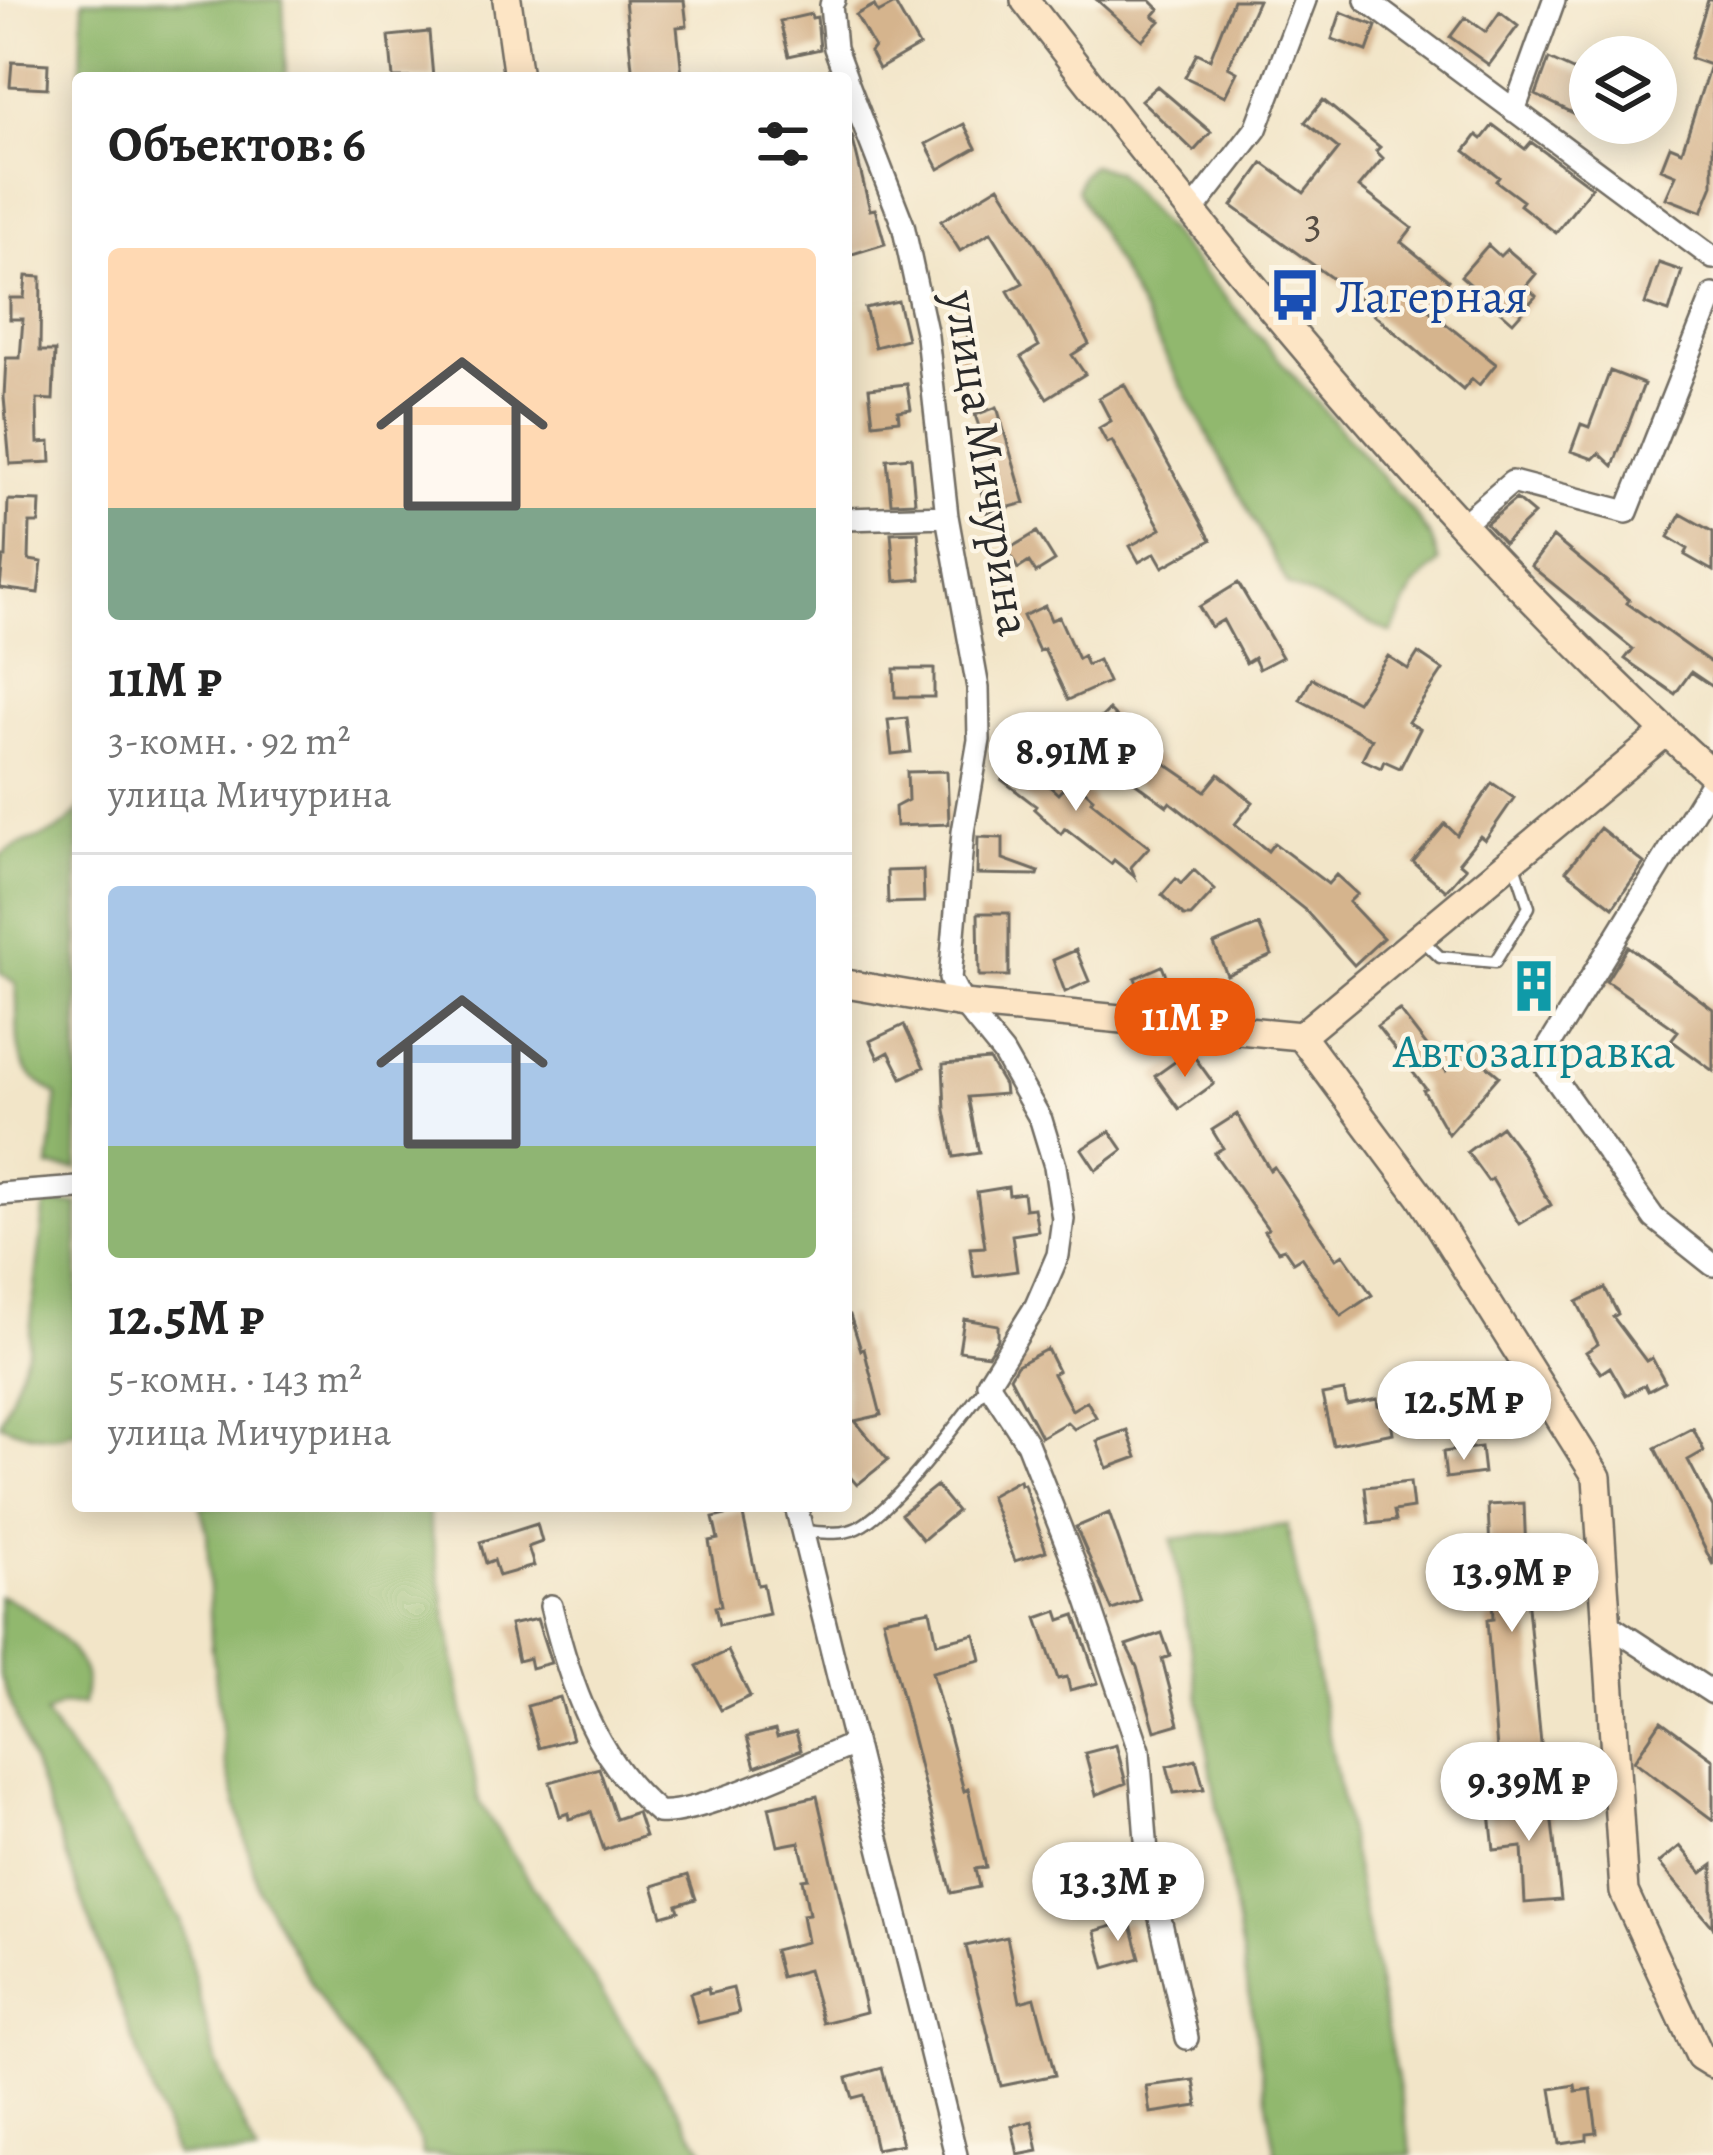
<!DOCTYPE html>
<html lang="ru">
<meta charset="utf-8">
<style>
:root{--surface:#fff;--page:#f2f2f2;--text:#222;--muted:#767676;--line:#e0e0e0;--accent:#ea580c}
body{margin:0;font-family:Alegreya,serif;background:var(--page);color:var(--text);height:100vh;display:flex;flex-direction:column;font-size:45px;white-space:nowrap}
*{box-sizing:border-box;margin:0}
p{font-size:39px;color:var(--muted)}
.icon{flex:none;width:66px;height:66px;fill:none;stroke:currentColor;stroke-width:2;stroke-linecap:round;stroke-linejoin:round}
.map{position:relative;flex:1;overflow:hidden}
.panel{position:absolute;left:72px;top:72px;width:780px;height:1440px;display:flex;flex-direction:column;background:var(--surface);border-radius:12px;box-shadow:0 6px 30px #0003}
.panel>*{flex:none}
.tools{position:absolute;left:1569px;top:36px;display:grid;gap:24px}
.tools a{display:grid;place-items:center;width:108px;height:108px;border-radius:50%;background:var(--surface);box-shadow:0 6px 30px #0003;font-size:60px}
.price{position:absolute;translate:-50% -102px;padding:0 27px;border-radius:42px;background:#fff;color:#222;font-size:39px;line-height:78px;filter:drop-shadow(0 3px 6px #0008)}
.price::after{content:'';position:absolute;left:50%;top:72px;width:36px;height:27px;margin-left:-18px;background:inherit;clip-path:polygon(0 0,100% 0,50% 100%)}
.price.on{background:var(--accent);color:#fff}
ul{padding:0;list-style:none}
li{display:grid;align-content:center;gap:24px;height:636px;padding:0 36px}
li+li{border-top:3px solid var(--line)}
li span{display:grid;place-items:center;height:372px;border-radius:12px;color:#555}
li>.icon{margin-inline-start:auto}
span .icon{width:216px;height:216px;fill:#fffc;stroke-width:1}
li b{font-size:51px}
h2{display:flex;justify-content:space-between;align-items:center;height:144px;padding:0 36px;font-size:51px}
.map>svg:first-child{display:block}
.forest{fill:#91b86e;stroke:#5e724c;stroke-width:3}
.building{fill:#d5b48d}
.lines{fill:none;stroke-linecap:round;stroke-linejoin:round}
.lane-casing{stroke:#716c62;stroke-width:15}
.street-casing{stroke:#716c62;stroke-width:26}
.secondary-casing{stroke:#716c62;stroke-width:32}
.lane{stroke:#fff;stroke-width:10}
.street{stroke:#fff;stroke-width:21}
.secondary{stroke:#fde5c5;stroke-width:27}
.labels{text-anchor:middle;stroke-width:9;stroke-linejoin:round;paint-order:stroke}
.number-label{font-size:42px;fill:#564d44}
.transit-label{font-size:48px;fill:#164399;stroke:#fcf5e5;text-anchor:start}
.street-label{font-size:48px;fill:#2b2b2b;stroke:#fcf5e5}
.culture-label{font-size:48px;fill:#0d838f;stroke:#fcf5e5}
</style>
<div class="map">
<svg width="1713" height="2155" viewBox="0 0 1713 2155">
<rect width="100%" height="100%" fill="#fcf5e5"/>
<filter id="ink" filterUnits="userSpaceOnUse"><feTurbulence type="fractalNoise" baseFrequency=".00833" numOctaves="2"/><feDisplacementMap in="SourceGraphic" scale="24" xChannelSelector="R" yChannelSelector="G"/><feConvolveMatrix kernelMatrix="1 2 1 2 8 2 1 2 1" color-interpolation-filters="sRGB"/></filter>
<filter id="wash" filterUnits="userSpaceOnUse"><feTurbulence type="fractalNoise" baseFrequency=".004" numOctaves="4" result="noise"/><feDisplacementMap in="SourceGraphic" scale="48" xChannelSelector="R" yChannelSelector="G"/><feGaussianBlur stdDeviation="2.7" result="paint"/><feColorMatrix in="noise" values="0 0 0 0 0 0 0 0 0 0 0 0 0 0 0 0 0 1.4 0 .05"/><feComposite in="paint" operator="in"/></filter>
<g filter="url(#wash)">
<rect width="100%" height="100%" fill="#f2e5c8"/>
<path class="forest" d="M83,0h200l3,78h-205z
M1092,165l23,6 301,345 16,24 7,22 -26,26 -21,45 -104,-48 -211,-395 5,-15z
M78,810v359l-29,-2 8,-71c-9,-8 -25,-16 -30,-25 -16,-26 -6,-60 -12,-88l-15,-11v-116c28,-22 55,-12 78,-46z
M45,1204h33v225c-24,14 -54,5 -78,-5l28,-75z
M200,1506h227l52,296 228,353h-285l-1,-12 -18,-30 -77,-104 -67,-118 -34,-129 -14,-124 -4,-107z
M1287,1525l125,630h-136l-104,-616z
M0,1596c28,9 76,49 85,79 2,8 -1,21 -2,30h-22l-16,10 77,108 58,98 37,144 40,90h-82l-175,-481z"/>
<g id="blocks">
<path class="building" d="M625,0h59l3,26 -10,1 5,47 -49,4z
M1097,0h53l9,9 -6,7 7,5 -18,19z
M1233,0h25l-30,67 9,5 -12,24 -40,-19 12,-24 13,6z
M1708,0h5v66l-23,-8z
M895,4l24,42 -40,23 -9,-17 4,-5 -18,-32 18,-10 4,8z
M1341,12l35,14 -9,25 -35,-12z
M1500,12l18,14 -29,39 -39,-28 15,-20 21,15z
M811,14l1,4 5,-1 3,32 -31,7 -9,-35z
M429,32l4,46h-40l-4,-42z
M1549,59l41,19v43l-54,-26z
M12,62l36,2 -1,24 -37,-2z
M1709,68h4v117l-11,27 -36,-14 10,-23 -15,-6 9,-23 12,5z
M1157,86l54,46 -17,19 -53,-51z
M1323,100l57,47 -4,4 7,7 -24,29 53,41 -11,14 47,38 -22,28 70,56 -17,21 -7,-6 -9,11 -92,-78 2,-4 -141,-102 31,-43 41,30 35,-44 -34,-27z
M964,124l12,24 -37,21 -13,-25z
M1493,125l32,24 6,-7 61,45 -36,46 -36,-28 3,-4 -27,-20 3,-4 -34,-26 12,-16 5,4z
M852,136l18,74 5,-1 10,35 -39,12v-119z
M999,186l51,81 39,77 -17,11 13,19 -38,24 -26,-41 18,-11 -31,-55 15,-8 -32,-51 -31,19 -19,-30z
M1488,245l12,11 7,-7 29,25 -10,12 10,10 -23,26 -52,-46z
M1659,263l23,8 -13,41 -24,-8z
M26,276l15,1 -1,74h15l-2,49 -16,-1 1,44 12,-1 1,20 -41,2 -6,-67 2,-39h14l3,-39h-13v-21h14z
M898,301l9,38 -32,8 -10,-39z
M966,329l7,30 -19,4 -7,-29z
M1610,371l34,13 -31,82 -14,-13 -6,6 -22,-8 10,-27 8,3z
M907,384l4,25 -13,2 1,9 -26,3 -4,-35z
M1124,384l87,156 -48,27 -8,-14 -16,9 -9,-16 31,-17 -49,-88 -5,2 -8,-15 12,-7 -12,-23z
M997,407l28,96 -38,10 -12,-44 17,-5 -17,-49z
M911,457l4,45 -24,1 -4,-44z
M1516,499l18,15 -30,29 -18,-19z
M8,500l32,1 -1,22h-9l-1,37 13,2 -4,31 -38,-5 3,-31h3z
M1681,514l32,18v39l-28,-16 3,-6 -20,-12z
M918,532l3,47 -26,2 -4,-48z
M1037,532l18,29 -19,12 -7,-11 -11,7 -11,-19z
M1553,537l76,63 -2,3 86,61v23l-22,-15 -16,22 -50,-35 8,-10 -102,-83z
M1238,583l44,74 -23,12 -5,-11 -8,5 -23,-43 -12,7 -12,-20z
M1045,606l6,14 8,-3 19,42 5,-3 4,9 11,-5 10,22 -40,18 -24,-51 -5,2 -16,-35z
M1418,653l25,17 -35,52 12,7 -20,39 -16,-7 -3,7 -19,-9 10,-20 -72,-39 12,-22 45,24 31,-46 20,13z
M894,669h40v28h-39z
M1109,710l44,45 52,36 14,-17 34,28 -18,22 33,27 6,-8 54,41 8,-9 21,19 -8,8 34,36 -29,27 -49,-55 -135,-108 -3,4 -34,-25 -46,-49z
M907,718l4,34 -19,2 -4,-34z
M1026,749l15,12 -8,10 25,23 14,-15 21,19 -2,3 58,46 -18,20 4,10 -21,-17 -3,4 -46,-36 -4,6 -27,-25 2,-3 -34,-26z
M947,771l2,53 -53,2 -1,-19 13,-7 -1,-28z
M1492,783l22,15 -29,42 -5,-4 -21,26 7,6 -20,23 -33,-29 32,-38 12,11z
M1600,828l44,35 -31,44 -47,-36z
M978,837l25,1v21l36,13 -1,3 -61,-1z
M923,870l1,32 -36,1 -1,-32z
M1194,870l21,20 -24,26h-7l-22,-21 14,-16 5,5z
M978,913h31v63h-30z
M1259,925l13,30 -45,20 -13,-31z
M1628,946l85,63v62l-42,-31 7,-9 -72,-50z
M1076,950l13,31 -24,11 -12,-32z
M1162,966l11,27 -28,10 -10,-25z
M1535,968l15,12 -17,23 -15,-11z
M1399,1010l47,61 20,-23 33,28 -51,58 -25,-44 3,-1 -49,-63z
M904,1025l20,42 -22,11 -13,-26 -11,6 -8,-17z
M1190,1051l24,33 -35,25 -24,-33z
M989,1060l15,25 1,9 -37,3 11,56 -25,4 -9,-47 -2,-46z
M1237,1114l33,56 4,-3 62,92 7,-5 29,41 -31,21 -40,-59 -8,5 -9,-13 -6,2 -14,-20 4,-2 -54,-76 9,-5 -11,-18z
M1501,1126l22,29 28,50 -32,19 -27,-45 -4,2 -21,-29z
M1110,1131l13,19 -27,20 -14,-21z
M1008,1187l1,8 14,-2 2,16 9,-1 4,23 -26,4 5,36 -43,6 -4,-29 15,-1 -8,-55z
M1605,1288l13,26 -5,3 33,44 6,-3 13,24 -17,9 -3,-6 -19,10 -16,-28 -9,6 -15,-21 12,-8 -21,-42z
M850,1315l11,35 3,-1 17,66 -26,6 33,39 -31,25 -11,-13v-156z
M964,1319l34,6v14l-10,16 -29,-4z
M1047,1349l11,22 -5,3 19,36 15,-9 9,16 -22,12 -7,-7 -26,15 -31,-60 7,-12z
M1344,1391l3,14 30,-6 1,7 10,-2 5,29 -60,12 -11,-50z
M1693,1428l11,23 -16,9 25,48v57l-58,-117z
M1127,1430l10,27 -30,11 -10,-27z
M1481,1447l3,26 -38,5 -3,-26z
M1019,1480l1,5 4,-1 22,67 -31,10 -25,-65z
M1410,1482l3,26 -19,3 2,10 -27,3 -4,-37z
M936,1486l21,25 -34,29 -22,-26z
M1524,1503l4,104 14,147 -38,2v-7l-7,1 -10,-130 6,-1 -5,-114z
M742,1511l16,74 5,-1 6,30 -50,11 -4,-18 6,-1 -12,-65 9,-2 -5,-21z
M1109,1513l31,87 -28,10 -36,-83z
M537,1524l5,18 -14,5 6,19 -35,10 -5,-16 -8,3 -6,-21z
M930,1610l7,33 38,-9 6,26 -49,12 32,119 4,-2 18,78 -11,2 4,18 -28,6 -68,-274z
M1057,1611l3,9 15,-5 23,68 -28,7 -3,-13 -9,2 -21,-61z
M537,1619l14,44 -20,5 -2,-10 -11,3 -8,-36z
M1162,1633l8,23 -8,3 17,65 -24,7 -18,-64 -11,-22z
M728,1651l22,45 -29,14 -24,-44z
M560,1697l12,42 -33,9 -12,-42z
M1661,1721l52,38v61l-79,-59z
M775,1730l2,7 19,-5 5,18 -46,17 -8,-30z
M1116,1745l10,38 -30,12 -11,-42z
M1196,1759l8,30 -30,4 -7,-27z
M599,1768l17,51 21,-7 8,24 -41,14 -13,-38 -22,7 -1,-6 -8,3 -10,-34z
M817,1796l49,216 -43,11 -15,-53 -27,7 -7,-27 33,-8 -5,-27 7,-1 -7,-35 6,-1 -9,-36 -21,4 -9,-39z
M1549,1797l12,103 -36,3 -3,-56 -28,3 -5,-46z
M1680,1846l22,27 11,-8v62l-54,-64z
M1125,1855l8,27 -34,11 -8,-28z
M688,1875l8,24 -19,6 2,6 -17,5 -9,-30z
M1130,1921l10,37 -35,10 -10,-37z
M1007,1937l13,65 15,-4 20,77 -54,11 -35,-140z
M708,1988l1,6 24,-6 6,25 -41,10 -8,-30z
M882,2068l20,76 -26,5 -12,-54 -11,3 -6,-20z
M1194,2080l4,26 -48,7 -4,-27z
M1575,2085l1,6 15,-2 6,44 -10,1v6l-27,4 -9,-55z
M1032,2121l6,30 -20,4 -6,-29z"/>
</g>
</g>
<g filter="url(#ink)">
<use href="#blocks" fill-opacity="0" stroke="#716c62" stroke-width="3"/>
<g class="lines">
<g class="lane-casing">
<path id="lane" d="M1419,937l21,20 55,5 34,-55 -15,-46
M802,1531c18,1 38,5 55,-3 36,-16 105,-111 131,-145"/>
</g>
<g class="street-casing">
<path id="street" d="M834,0l-3,5 4,43 11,30
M1366,0l347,258
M846,79l57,146 24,111 20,180 31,172 1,52 -16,92 -13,147 13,25 40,49 38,67 14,46 8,53 -5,36 -22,51 -48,77 39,60 57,145 55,162 9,115 39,173
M1514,111l40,-111
M1190,214l66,-85 49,-129
M846,519l101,-3
M1460,527l52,-45 115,30 86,-217
M1713,780l-172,279 113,159 59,47
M0,1194l78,-6
M796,1506l160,649
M551,1606c19,78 43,152 107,206 39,5 153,-51 196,-68
M1606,1623l107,70"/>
</g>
<g class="secondary-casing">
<path id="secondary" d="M507,0l11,78
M1025,0c212,275 431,541 688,775
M846,984l117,20 338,32 120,161 176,280 27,415 76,164 13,8
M1301,1036l365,-304"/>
</g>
<use href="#lane" class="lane"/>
<use href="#street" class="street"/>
<use href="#secondary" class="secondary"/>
</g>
</g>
<defs>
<g id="bus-bare" transform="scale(4.14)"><path d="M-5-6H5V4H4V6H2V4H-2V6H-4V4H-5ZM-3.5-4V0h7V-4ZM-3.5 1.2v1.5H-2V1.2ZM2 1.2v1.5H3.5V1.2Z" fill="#1a4fb4" stroke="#fcf5e5" stroke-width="2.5" paint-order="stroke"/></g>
<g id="building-bare" transform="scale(4.14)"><path d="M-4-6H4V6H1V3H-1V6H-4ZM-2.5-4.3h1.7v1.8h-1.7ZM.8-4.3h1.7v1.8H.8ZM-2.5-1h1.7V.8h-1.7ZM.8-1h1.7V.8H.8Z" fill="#0f9aa8" stroke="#fcf5e5" stroke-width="2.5" paint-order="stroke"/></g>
</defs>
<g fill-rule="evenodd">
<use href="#bus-bare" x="1295" y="295"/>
<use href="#building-bare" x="1534" y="986"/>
</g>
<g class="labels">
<g class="number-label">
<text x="1313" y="237">3</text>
</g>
<g class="transit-label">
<text x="1335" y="312">Лагерная</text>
</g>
<g class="street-label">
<text transform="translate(989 463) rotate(81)" y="17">улица Мичурина</text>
</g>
<g class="culture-label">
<text x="1534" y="1067">Автозаправка</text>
</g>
</g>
</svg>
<div class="tools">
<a><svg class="icon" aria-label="layers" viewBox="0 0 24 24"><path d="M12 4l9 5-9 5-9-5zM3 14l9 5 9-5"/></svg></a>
</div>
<b class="price" style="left:1076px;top:814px">8.91M ₽</b>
<b class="price on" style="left:1185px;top:1080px">11M ₽</b>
<b class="price" style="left:1464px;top:1463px">12.5M ₽</b>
<b class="price" style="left:1512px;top:1635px">13.9M ₽</b>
<b class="price" style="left:1529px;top:1844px">9.39M ₽</b>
<b class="price" style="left:1118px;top:1944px">13.3M ₽</b>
<section class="panel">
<h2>Объектов: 6<svg class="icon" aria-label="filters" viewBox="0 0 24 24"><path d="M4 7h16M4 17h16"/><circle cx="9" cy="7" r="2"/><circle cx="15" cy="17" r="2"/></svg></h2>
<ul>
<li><span style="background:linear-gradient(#ffd9b3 70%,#7fa58c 0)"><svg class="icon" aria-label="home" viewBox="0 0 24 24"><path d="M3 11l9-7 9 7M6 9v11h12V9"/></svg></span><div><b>11M ₽</b><p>3-комн. · 92 m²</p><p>улица Мичурина</p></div></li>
<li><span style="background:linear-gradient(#a9c7e8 70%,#8fb573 0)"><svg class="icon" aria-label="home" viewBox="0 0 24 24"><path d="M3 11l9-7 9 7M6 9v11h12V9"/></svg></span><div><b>12.5M ₽</b><p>5-комн. · 143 m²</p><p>улица Мичурина</p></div></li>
</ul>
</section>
</div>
